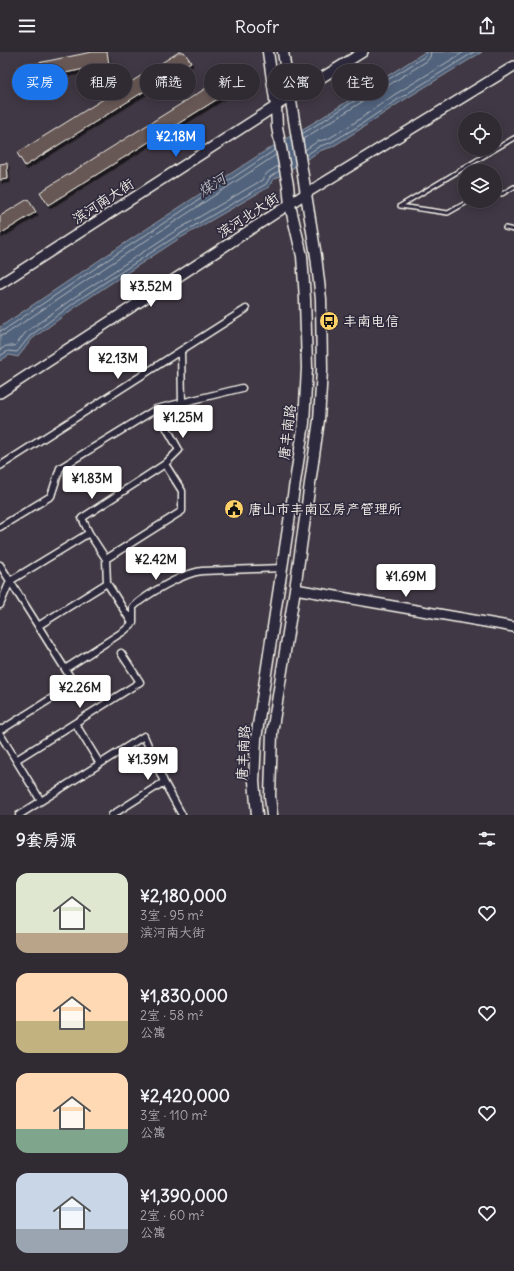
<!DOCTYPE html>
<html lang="zh">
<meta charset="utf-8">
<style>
:root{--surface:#302a33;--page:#38323b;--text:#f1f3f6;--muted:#a8a7ac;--line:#4b464e;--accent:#1a73e8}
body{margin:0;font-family:Delius,"LXGW WenKai TC",sans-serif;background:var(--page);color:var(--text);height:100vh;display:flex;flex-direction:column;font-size:15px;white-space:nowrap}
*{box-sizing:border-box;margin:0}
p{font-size:13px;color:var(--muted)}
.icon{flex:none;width:22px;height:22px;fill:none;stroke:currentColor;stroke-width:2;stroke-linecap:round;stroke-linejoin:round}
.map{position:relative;height:763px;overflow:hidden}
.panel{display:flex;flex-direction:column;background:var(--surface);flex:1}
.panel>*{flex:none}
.top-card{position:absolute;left:12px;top:12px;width:490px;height:36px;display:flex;gap:8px}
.tools{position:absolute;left:458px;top:60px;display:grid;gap:8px}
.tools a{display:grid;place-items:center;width:44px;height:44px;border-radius:50%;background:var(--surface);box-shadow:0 2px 10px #0003,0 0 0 1px var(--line);font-size:20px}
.price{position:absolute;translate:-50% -34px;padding:0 9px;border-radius:4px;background:#fff;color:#222;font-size:13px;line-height:26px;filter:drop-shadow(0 1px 2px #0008)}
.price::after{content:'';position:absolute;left:50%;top:24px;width:12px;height:9px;margin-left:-6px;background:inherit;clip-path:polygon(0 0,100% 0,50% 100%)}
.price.active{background:var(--accent);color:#fff}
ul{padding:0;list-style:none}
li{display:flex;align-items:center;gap:12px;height:100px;padding:0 16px}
li span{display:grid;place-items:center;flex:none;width:112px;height:80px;border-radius:12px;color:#555}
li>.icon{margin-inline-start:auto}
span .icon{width:48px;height:48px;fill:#fffc;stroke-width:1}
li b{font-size:17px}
h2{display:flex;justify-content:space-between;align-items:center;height:48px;padding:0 16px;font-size:17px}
.chip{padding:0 14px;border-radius:18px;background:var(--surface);box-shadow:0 2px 10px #0003,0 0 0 1px var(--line);font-size:14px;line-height:36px}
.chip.active{background:var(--accent);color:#fff}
header{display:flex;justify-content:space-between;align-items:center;height:52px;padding:0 16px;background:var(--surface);font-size:18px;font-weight:600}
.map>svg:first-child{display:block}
.water{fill:#51627b;stroke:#929ba7}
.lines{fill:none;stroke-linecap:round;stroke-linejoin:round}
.shore{stroke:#b3b8bc;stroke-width:1}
.building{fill:#675855;stroke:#f4f1e8;filter:url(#shadow)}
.lane-casing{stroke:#f4f1e8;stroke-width:6}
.street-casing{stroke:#f4f1e8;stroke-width:9}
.secondary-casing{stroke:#f4f1e8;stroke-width:12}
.primary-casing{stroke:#f4f1e8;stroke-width:13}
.lane{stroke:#2f2a3d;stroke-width:3}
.street{stroke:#2f2a3d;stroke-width:6}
.secondary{stroke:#2f2a3d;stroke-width:9}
.primary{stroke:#2f2a3d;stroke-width:10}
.labels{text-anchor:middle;stroke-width:3.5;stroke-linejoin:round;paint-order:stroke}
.street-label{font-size:14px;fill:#f4f1e8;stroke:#2f2a3d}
.poi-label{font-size:14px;fill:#f4f1e8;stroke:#2f2a3d;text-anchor:start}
.water-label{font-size:15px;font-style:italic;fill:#b3b8bc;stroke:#2f2a3d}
</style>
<header><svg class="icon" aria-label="menu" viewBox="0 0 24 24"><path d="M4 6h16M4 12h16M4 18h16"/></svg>Roofr<svg class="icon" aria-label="share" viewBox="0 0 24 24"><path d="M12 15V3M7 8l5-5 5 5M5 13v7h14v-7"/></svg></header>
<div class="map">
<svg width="514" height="763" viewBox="0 0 514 763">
<defs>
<filter id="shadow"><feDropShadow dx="2" dy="3.5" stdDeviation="0" flood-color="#0009"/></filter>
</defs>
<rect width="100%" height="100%" fill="#403844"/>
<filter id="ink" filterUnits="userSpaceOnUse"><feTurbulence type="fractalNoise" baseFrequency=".025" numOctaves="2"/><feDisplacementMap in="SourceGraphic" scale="8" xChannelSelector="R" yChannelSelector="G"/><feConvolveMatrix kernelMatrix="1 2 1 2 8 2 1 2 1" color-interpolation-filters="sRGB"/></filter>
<g filter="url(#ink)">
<path class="water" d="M425,0h57l-83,51 -40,27 -27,17 -10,3 -49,30 -4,7 -92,53 -96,63 -49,36 -14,18 -9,-2 -9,6v-34l104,-70 161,-106 53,-31z"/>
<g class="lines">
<path class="shore" d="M302,82l122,-77 2,-2v-3
M303,87l124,-78 3,-4 1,-5
M305,98l13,-9 10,-2 26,-16 40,-28 70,-43
M306,103l14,-9 10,-3 27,-16 40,-27 77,-48
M0,279l4,-1 16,-11 86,-58 169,-111
M0,284l6,-2 103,-69 167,-110
M0,298l6,-4h9l11,-14 50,-36 96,-63 90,-53 5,-7 11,-7
M0,304l8,-5 9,1 13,-16 48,-36 97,-63 91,-53 4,-7 9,-6"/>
</g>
<path class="building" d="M92,0h15l2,12 -88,18 -3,-15z
M179,0h5l7,10 -166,104 -8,-13z
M216,30l8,13 -176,110 -8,-13z
M7,111l1,16 -8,1v-16z
M28,147l8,13 -36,22v-18z"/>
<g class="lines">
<g class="lane-casing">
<path id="lane" d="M495,137l7,5 12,-7
M469,149l-21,12 -48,-7 114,-68
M505,176l9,2"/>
</g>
<g class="street-casing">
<path id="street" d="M181,299l1,52
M0,414l246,-157
M0,475l51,-31 9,-28 96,-59 86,-21
M106,507l-17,-26 -7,-15 83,-54 14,-14 -23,-41
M0,513l10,16 -10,24
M132,571l-25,-40 -1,-24 76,-48v-20l-17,-27
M38,574l69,-43
M65,617l59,-38 9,-8v-16c14,-13 50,-34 69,-36l80,-3
M75,671l25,41
M0,677h3l68,-43 1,-6 -62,-99 79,-48
M0,682l41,67
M16,708l124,-78 -19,-29
M164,730l18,33
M19,763l125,-79 20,46 -52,33"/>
</g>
<g class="secondary-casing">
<path id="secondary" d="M0,232l276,-178 87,-54
M0,341l305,-199 209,-128
M295,537l219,38"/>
</g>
<g class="primary-casing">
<path id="primary" d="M257,763l-3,-34 2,-42 48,-316 3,-55 -2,-69 -3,-43 -12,-51 -2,-20 -11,-58 -1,-21 -8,-54
M272,763l-2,-19 2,-63 23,-144 24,-169 3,-50 -1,-71 -5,-43 -33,-204"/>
</g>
<use href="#lane" class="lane"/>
<use href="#street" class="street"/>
<use href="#secondary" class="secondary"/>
<use href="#primary" class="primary"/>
</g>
</g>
<defs>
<g id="bus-disc" transform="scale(1)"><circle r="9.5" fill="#ffd166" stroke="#2f2a3d"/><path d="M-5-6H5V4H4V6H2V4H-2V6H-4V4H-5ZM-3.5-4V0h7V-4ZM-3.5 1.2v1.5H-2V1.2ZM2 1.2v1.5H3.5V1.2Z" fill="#111"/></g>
<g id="civic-disc" transform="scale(1)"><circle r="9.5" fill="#ffd166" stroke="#2f2a3d"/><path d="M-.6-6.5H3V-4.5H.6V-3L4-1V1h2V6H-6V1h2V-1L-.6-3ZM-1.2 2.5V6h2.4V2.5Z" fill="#111"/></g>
</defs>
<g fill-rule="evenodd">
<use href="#bus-disc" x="329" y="269"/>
<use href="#civic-disc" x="234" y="457"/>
</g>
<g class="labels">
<g class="street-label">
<text transform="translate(103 149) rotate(-33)" y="5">滨河南大街</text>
<text transform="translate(248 163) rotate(-33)" y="5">滨河北大街</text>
<text transform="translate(287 380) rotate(-83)" y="5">唐丰南路</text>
<text transform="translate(243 701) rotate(-87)" y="5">唐丰南路</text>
</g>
<g class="poi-label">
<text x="343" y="274">丰南电信</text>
<text x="248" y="462">唐山市丰南区房产管理所</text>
</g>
<g class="water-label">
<text transform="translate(212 133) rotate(-33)" y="5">煤河</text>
</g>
</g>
</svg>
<div class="tools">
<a><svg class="icon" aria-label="locate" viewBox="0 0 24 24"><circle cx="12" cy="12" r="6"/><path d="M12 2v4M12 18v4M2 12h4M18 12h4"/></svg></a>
<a><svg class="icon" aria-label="layers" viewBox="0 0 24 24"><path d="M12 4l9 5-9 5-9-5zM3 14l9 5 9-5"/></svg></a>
</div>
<b class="price active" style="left:176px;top:106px">¥2.18M</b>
<b class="price" style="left:151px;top:256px">¥3.52M</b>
<b class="price" style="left:118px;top:328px">¥2.13M</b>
<b class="price" style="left:183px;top:387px">¥1.25M</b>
<b class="price" style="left:92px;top:448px">¥1.83M</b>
<b class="price" style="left:156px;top:529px">¥2.42M</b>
<b class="price" style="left:406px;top:546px">¥1.69M</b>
<b class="price" style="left:80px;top:657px">¥2.26M</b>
<b class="price" style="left:148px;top:729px">¥1.39M</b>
<div class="top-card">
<a class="chip active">买房</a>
<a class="chip">租房</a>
<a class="chip">筛选</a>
<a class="chip">新上</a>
<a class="chip">公寓</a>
<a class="chip">住宅</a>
</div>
</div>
<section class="panel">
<h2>9套房源<svg class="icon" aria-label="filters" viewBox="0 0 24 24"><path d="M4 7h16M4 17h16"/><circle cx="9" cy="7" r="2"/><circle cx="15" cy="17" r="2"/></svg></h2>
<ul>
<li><span style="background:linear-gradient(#dfe7d0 75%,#b9a48a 0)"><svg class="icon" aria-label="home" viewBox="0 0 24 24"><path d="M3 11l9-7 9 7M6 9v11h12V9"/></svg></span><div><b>¥2,180,000</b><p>3室 · 95 m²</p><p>滨河南大街</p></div><svg class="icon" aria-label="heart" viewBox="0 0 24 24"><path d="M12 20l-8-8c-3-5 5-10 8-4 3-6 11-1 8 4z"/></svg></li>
<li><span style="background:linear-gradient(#ffd9b3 60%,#c2b280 0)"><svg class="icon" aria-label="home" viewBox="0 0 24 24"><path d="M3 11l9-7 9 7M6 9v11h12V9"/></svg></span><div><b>¥1,830,000</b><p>2室 · 58 m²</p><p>公寓</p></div><svg class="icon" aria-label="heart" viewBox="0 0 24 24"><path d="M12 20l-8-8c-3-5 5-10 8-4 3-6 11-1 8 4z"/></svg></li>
<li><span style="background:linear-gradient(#ffd9b3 70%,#7fa58c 0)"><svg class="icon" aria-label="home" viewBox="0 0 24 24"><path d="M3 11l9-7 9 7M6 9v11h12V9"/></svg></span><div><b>¥2,420,000</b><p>3室 · 110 m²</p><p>公寓</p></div><svg class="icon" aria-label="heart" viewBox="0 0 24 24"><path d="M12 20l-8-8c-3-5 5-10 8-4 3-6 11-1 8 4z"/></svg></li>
<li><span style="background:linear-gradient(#c9d6e8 70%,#9aa5b1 0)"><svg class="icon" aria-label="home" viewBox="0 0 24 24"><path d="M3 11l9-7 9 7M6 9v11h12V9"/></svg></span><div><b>¥1,390,000</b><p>2室 · 60 m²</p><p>公寓</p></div><svg class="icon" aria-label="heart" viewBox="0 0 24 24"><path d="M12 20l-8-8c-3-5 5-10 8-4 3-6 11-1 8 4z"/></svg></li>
</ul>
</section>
